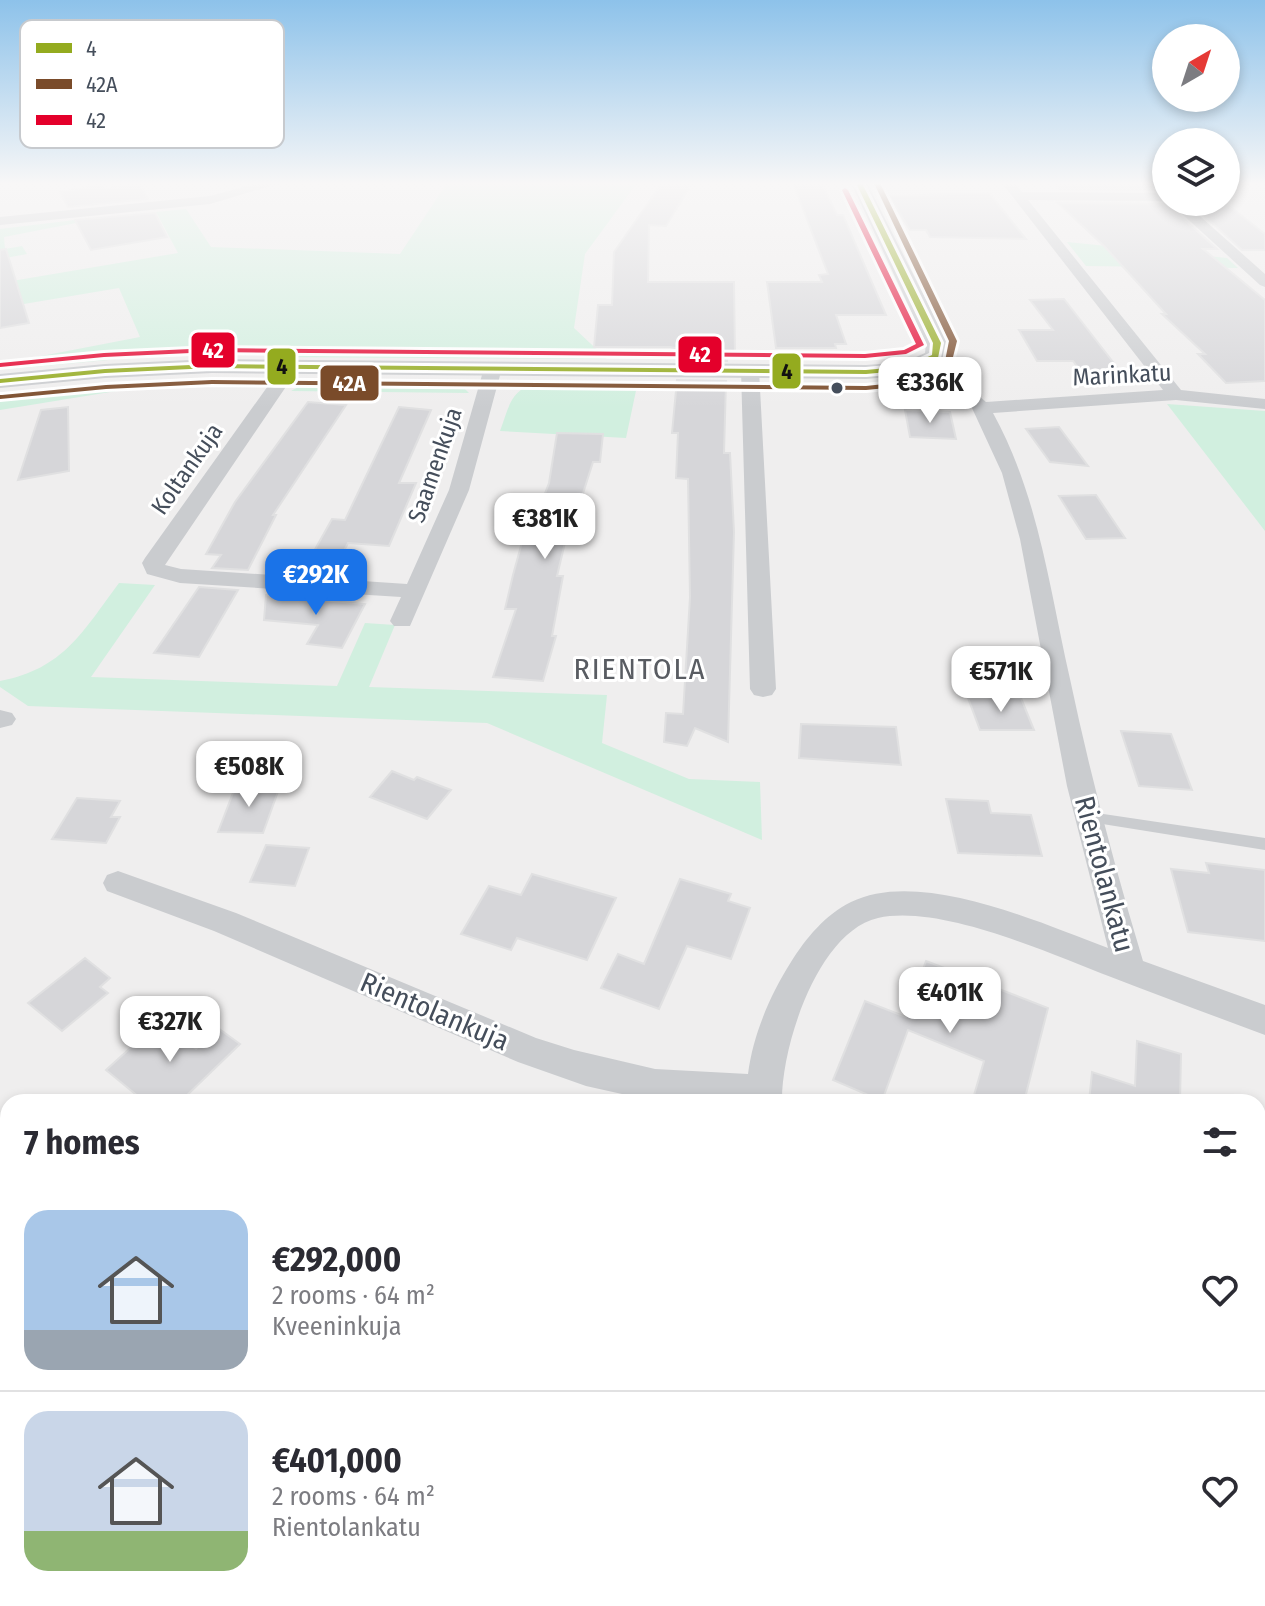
<!DOCTYPE html>
<meta charset="utf-8">
<style>
:root{--surface:#fff;--page:#f7f7f7;--text:#2b2b33;--muted:#7c7c81;--line:#e1e1e2;--accent:#1a73e8}
body{margin:0;font-family:"Fira Sans Condensed",sans-serif;background:var(--page);color:var(--text);height:100vh;display:flex;flex-direction:column;font-size:30px;white-space:nowrap}
*{box-sizing:border-box;margin:0}
p{font-size:26px;color:var(--muted)}
.icon{flex:none;width:44px;height:44px;fill:none;stroke:currentColor;stroke-width:2;stroke-linecap:round;stroke-linejoin:round}
.map{position:relative;flex:1;overflow:hidden}
.sheet{position:absolute;left:0px;top:1094px;width:1266px;height:512px;display:flex;flex-direction:column;background:var(--surface);border-radius:24px 24px 0 0;box-shadow:0 4px 12px #0003}
.sheet>*{flex:none}
.needle{width:52px;rotate:39deg}
.fabs{position:absolute;left:1152px;top:24px;display:grid;gap:16px}
.fabs a{display:grid;place-items:center;width:88px;height:88px;border-radius:50%;background:var(--surface);box-shadow:0 4px 12px #0003;font-size:40px}
.price{position:absolute;translate:-50% -68px;padding:0 18px;border-radius:16px;background:#fff;color:#222;font-size:26px;line-height:52px;filter:drop-shadow(0 2px 4px #0008)}
.price::after{content:'';position:absolute;left:50%;top:48px;width:24px;height:18px;margin-left:-12px;background:inherit;clip-path:polygon(0 0,100% 0,50% 100%)}
.price.active{background:var(--accent);color:#fff}
ul{padding:0;list-style:none}
li{display:flex;align-items:center;gap:24px;height:200px;padding:0 24px}
li+li{border-top:2px solid var(--line)}
li span{display:grid;place-items:center;flex:none;width:224px;height:160px;border-radius:24px;color:#555}
li>.icon{margin-inline-start:auto}
span .icon{width:96px;height:96px;fill:#fffc;stroke-width:1}
li b{font-size:34px}
h2{display:flex;justify-content:space-between;align-items:center;height:96px;padding:0 24px;font-size:34px}
.map>svg:first-child{display:block}
.green{fill:#d1efdf}
.building{fill:#d6d6d9;stroke:#e0e0e1;stroke-width:2}
.lines{fill:none;stroke-linecap:round;stroke-linejoin:round}
.service{fill:#cacccf;fill-rule:evenodd}
.minor{fill:#cacccf;fill-rule:evenodd}
.tertiary{fill:#cacccf;fill-rule:evenodd}
.bus-1-casing{stroke:#fff;stroke-width:6}
.bus-2-casing{stroke:#fff;stroke-width:6}
.bus-3-casing{stroke:#fff;stroke-width:6}
.bus-1{fill:#94ab1f;fill-rule:evenodd}
.bus-2{fill:#7a4b2a;fill-rule:evenodd}
.bus-3{fill:#e4002b;fill-rule:evenodd}
.bus-dot{fill:#454e5b;stroke:#fff;stroke-width:3}
.labels{text-anchor:middle;stroke-width:6;stroke-linejoin:round;paint-order:stroke}
.far-street-label{font-size:24px;fill:#454e5b;stroke:#fff}
.street-label{font-size:28px;fill:#454e5b;stroke:#fff}
.neighbourhood-label{font-size:30px;letter-spacing:2px;fill:#595c62;stroke:#fff}
.key{fill:#fff;stroke:#c7cace;stroke-width:2}
.key-label{font-size:22px;fill:#454e5b}
.line-badge{stroke:#fff;stroke-width:3}
.badge-label{font-size:22px;text-anchor:middle;font-weight:bold;fill:#fff}
.pale-badge-label{font-size:22px;text-anchor:middle;font-weight:bold;fill:#111}
</style>
<div class="map">
<svg width="1265" height="1606" viewBox="0 0 1265 1606">
<rect width="100%" height="100%" fill="#efeeee"/>
<path class="green" d="M447,183h190l-52,71 -11,74 33,31 -334,-2 8,-4 -108,1 -173,16v-6l140,-27 -21,-49 -119,20v-25l178,-30 -22,-41 30,-3 25,38 189,7z
M75,220l1,3 -72,14 1,12 17,-3 5,8 -27,5v-30z
M1067,242l160,16 11,10 -152,-2z
M314,383l138,2 11,2 6,6 -178,-2 9,-5z
M159,384l-159,26v-11l4,-1z
M535,385l102,1 -11,52 -126,-7c8,-20 10,-43 35,-46z
M1167,404l98,7v120z
M119,583l36,2 -64,92 246,9 28,-63 30,2 -26,62 238,8 -5,48 87,36 71,3 2,58 -275,-117 -459,-17 -28,-19v-6c64,-12 83,-50 119,-98z"/>
<path class="building" d="M662,183h30l-26,43 -17,-1 -1,57h86l1,74 -8,-1v6l-48,-1 1,-11 -10,-2h-76l4,-42h14l2,-53z
M793,183h29l15,32h6l43,100h-50l10,29h-11l1,4h-60l-9,-66h55l-3,-7 9,-1z
M1054,183h112v7l-106,-1z
M140,184l8,15 -80,8 -8,-15 42,-7 2,4z
M989,193l37,46 -96,-2 -4,-7h-16l-21,-34z
M1189,202h35l41,32v16h-23z
M1058,203l109,1 50,45h-14l62,51v81l-39,2 -28,-29h7l-43,-40h4l-61,-67z
M155,213l12,24 -76,13 -16,-30z
M6,249l23,74 -29,5v-78z
M1064,299l56,72 -39,1 -8,-11h-36l-18,-31h34l-23,-30z
M677,380l49,1 -2,72h6l4,79 -6,210 -33,-14 -8,18 -23,-4 2,-29 17,1 7,-117 -2,-118 -12,-1 2,-45h-6z
M308,402l38,3 -73,110h3l-28,55 -36,-2 9,-13 -15,-1 29,-52z
M68,407l1,64 -51,9 23,-70z
M399,407l32,3 -32,73h17l-27,63 -41,-3 -5,10 -29,-2 18,-32 13,1z
M905,410l45,2 6,27 -46,-2z
M1059,427l29,39 -38,-4 -24,-33z
M557,433l46,1 -3,28h-7l-15,47h-5l-16,67h6l-11,60h4l-13,45 -50,-4 23,-68h-11l8,-34 14,-51h6l16,-41z
M1096,495l29,43 -39,1 -27,-43z
M199,587l39,3 -39,67 -45,-4z
M266,595l99,9 -23,44 -35,-4 11,-19 -54,-5z
M968,698h53l13,32h-54z
M801,724l95,3 5,38 -102,-7z
M1121,731l50,3 21,56 -53,-4z
M392,771l22,9 3,-3 34,13 -24,29 -57,-22z
M236,785l44,1 -17,47 -45,-1z
M77,798l43,3 -9,16h9l-14,26 -54,-4z
M946,799l42,2 3,12 40,2 11,41 -84,-3z
M266,845l43,3 -14,38 -45,-4z
M1206,863l59,7v71l-77,-9 -17,-63 38,4z
M532,874l84,24 -29,62 -70,-22 -6,12 -50,-16 28,-48 32,9z
M680,879l51,15 -3,7 22,7 -19,51 -44,-13 -28,63 -58,-21 17,-34 26,10z
M85,958l25,20 -10,9 8,6 -46,38 -34,-28z
M926,961l122,47 -24,94h-52l12,-41 -76,-31 -26,71 -49,-21 32,-79 41,16z
M160,1021l36,28 22,-21 22,16 -60,58h-35l-39,-32z
M1137,1041l44,13 -1,48h-91l3,-30 43,14z"/>
<g class="lines">
<path class="service" d="M1090,812l175,26v12l-175,-28 -5,-1 -2,-4 2,-4z"/>
<path class="minor" d="M259,183h21l-70,21 -210,21v-8l210,-21z
M1002,183h13l7,9 144,1v8l-138,-1 153,190 84,9v10l-89,-9 -183,13c46,84 56,174 77,266 20,95 45,189 73,282l122,44v30c-51,-19 -102,-38 -154,-58 -60,-23 -170,-73 -233,-59 -61,14 -97,130 -96,184h-124l-72,-16 -68,-24 -304,-131 -107,-40 -4,-8 4,-8 11,-4 118,42 300,125 38,12 81,19 93,5c5,-39 22,-79 43,-112 15,-24 34,-47 60,-60 69,-34 189,21 257,46l-41,-162 -47,-247 -18,-66 -30,-65 -52,-46 9,-5 6,1 51,44 177,-12z
M1169,202h15l81,72v13l-5,-2z
M291,361l9,5 -135,199 16,4 226,15 42,-94 35,-122 9,-5 6,1 3,4 -33,122 -59,136h-16l-4,-5 11,-24 -221,-14 -33,-9 -5,-11 3,-5 140,-196z
M750,365l9,5 17,319 -4,6 -9,2 -9,-2 -4,-6 -9,-319z
M0,710l12,3 4,6 -4,6 -12,3z
M0,1403l8,4v49l-8,-3z
M918,1598h84l3,8h-84z"/>
<path class="tertiary" d="M851,183h16l81,160 -5,18 -33,14 -44,4 -654,-6 -107,5 -105,10v-14l105,-10 107,-5 654,6 39,-3 20,-9 1,-10z"/>
<g class="bus-1-casing">
<path id="bus-1" d="M856,183h6l79,160 -3,15 -28,12 -44,4 -654,-6 -107,5 -105,10v-4l105,-10 107,-5 654,6 42,-4 24,-11 1,-12z"/>
</g>
<g class="bus-2-casing">
<path id="bus-2" d="M874,183h6l77,158 -7,28 -33,16 -51,5 -654,-6 -106,5 -106,10v-4h2l104,-10 106,-5 654,6 46,-5 32,-15 5,-25z"/>
</g>
<g class="bus-3-casing">
<path id="bus-3" d="M845,188l3,2 76,155 -18,9 -41,4 -653,-6 -108,5 -104,10v-4l104,-10 108,-5 653,6 39,-4 12,-6 -74,-154z"/>
</g>
<use href="#bus-1" class="bus-1"/>
<use href="#bus-2" class="bus-2"/>
<use href="#bus-3" class="bus-3"/>
</g>
<linearGradient id="sky" x2="0" y2="1"><stop stop-color="#8dc2ea"/><stop offset="0.45" stop-color="#f8f7f7"/><stop offset="1" stop-color="#f8f7f7" stop-opacity="0"/></linearGradient>
<rect width="1265" height="408" fill="url(#sky)"/>
<circle class="bus-dot" cx="837" cy="388" r="7"/>
<g class="labels">
<g class="far-street-label">
<text transform="translate(1122 375) rotate(-3)" y="8">Marinkatu</text>
<text transform="translate(435 465) rotate(-71)" y="8">Saamenkuja</text>
<text transform="translate(187 469) rotate(-55)" y="8">Koltankuja</text>
</g>
<g class="street-label">
<text transform="translate(1105 874) rotate(75)" y="10">Rientolankatu</text>
<text transform="translate(435 1011) rotate(23)" y="10">Rientolankuja</text>
</g>
<g class="neighbourhood-label">
<text x="640" y="679">RIENTOLA</text>
</g>
</g>
<rect x="20" y="20" width="264" height="128" rx="12" class="key"/>
<rect x="36" y="43" width="36" height="10" fill="#94ab1f"/>
<rect x="36" y="79" width="36" height="10" fill="#7a4b2a"/>
<rect x="36" y="115" width="36" height="10" fill="#e4002b"/>
<g class="key-label">
<text x="86" y="56">4</text>
<text x="86" y="92">42A</text>
<text x="86" y="128">42</text>
</g>
<g class="line-badge">
<rect x="190" y="331" width="46" height="38" rx="8" fill="#e4002b"/>
<rect x="677" y="335" width="46" height="39" rx="8" fill="#e4002b"/>
<rect x="266" y="347" width="31" height="39" rx="8" fill="#94ab1f"/>
<rect x="771" y="352" width="31" height="38" rx="8" fill="#94ab1f"/>
<rect x="319" y="364" width="61" height="38" rx="8" fill="#7a4b2a"/>
</g>
<g class="badge-label">
<text x="213" y="358">42</text>
<text x="700" y="362">42</text>
<text x="349" y="391">42A</text>
</g>
<g class="pale-badge-label">
<text x="282" y="374">4</text>
<text x="787" y="379">4</text>
</g>
</svg>
<div class="fabs">
<a><svg class="needle" viewBox="-14 -14 28 28"><path d="M0-13l5 13h-10z" fill="#e53935"/><path d="M0 13l5-13h-10z" fill="#7c7c81"/></svg></a>
<a><svg class="icon" aria-label="layers" viewBox="0 0 24 24"><path d="M12 4l9 5-9 5-9-5zM3 14l9 5 9-5"/></svg></a>
</div>
<b class="price" style="left:930px;top:425px">€336K</b>
<b class="price" style="left:545px;top:561px">€381K</b>
<b class="price active" style="left:316px;top:617px">€292K</b>
<b class="price" style="left:1001px;top:714px">€571K</b>
<b class="price" style="left:249px;top:809px">€508K</b>
<b class="price" style="left:950px;top:1035px">€401K</b>
<b class="price" style="left:170px;top:1064px">€327K</b>
<section class="sheet">
<h2>7 homes<svg class="icon" aria-label="filters" viewBox="0 0 24 24"><path d="M4 7h16M4 17h16"/><circle cx="9" cy="7" r="2"/><circle cx="15" cy="17" r="2"/></svg></h2>
<ul>
<li><span style="background:linear-gradient(#a9c7e8 75%,#9aa5b1 0)"><svg class="icon" aria-label="home" viewBox="0 0 24 24"><path d="M3 11l9-7 9 7M6 9v11h12V9"/></svg></span><div><b>€292,000</b><p>2 rooms · 64 m²</p><p>Kveeninkuja</p></div><svg class="icon" aria-label="heart" viewBox="0 0 24 24"><path d="M12 20l-8-8c-3-5 5-10 8-4 3-6 11-1 8 4z"/></svg></li>
<li><span style="background:linear-gradient(#c9d6e8 75%,#8fb573 0)"><svg class="icon" aria-label="home" viewBox="0 0 24 24"><path d="M3 11l9-7 9 7M6 9v11h12V9"/></svg></span><div><b>€401,000</b><p>2 rooms · 64 m²</p><p>Rientolankatu</p></div><svg class="icon" aria-label="heart" viewBox="0 0 24 24"><path d="M12 20l-8-8c-3-5 5-10 8-4 3-6 11-1 8 4z"/></svg></li>
</ul>
</section>
</div>
